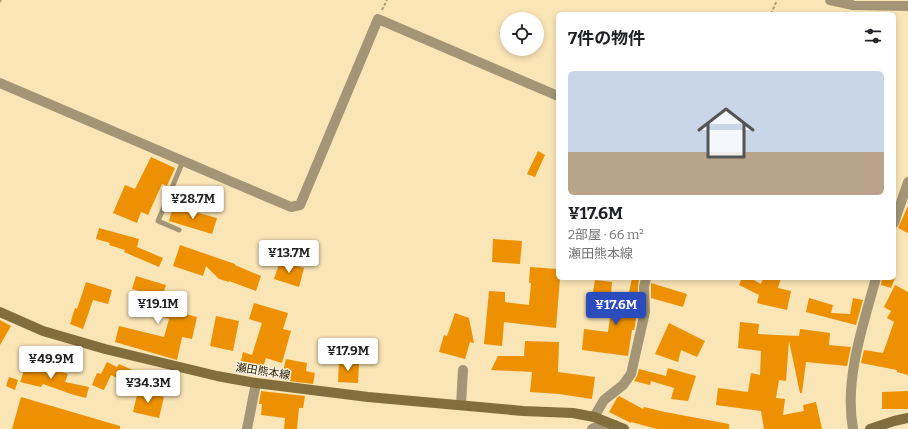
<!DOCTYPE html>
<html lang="ja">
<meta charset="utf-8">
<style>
:root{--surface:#fff;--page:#f6f6f6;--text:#202124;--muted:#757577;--accent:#2b4cbc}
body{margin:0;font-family:Bitter,"Noto Sans JP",serif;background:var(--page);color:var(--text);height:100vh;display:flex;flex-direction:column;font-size:15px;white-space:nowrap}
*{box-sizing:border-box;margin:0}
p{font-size:13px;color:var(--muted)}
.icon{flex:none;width:22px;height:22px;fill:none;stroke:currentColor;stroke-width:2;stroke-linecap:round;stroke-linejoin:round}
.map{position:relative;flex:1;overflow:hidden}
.details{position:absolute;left:556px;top:12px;width:340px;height:268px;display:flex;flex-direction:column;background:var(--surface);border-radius:6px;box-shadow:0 2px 6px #0003}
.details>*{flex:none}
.tools{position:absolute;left:500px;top:12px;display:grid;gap:8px}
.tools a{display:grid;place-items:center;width:44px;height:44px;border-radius:50%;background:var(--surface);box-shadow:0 2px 6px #0003;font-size:20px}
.price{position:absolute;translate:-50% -34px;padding:0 9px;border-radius:4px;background:#fff;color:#222;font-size:13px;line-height:26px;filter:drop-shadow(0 1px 2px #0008)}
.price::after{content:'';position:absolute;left:50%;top:24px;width:12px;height:9px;margin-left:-6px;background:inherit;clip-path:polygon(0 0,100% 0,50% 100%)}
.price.selected{background:var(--accent);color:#fff}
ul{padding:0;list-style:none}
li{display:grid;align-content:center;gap:8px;height:212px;padding:0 12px}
li span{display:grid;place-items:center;height:124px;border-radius:6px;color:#555}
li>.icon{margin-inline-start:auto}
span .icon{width:72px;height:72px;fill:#fffc;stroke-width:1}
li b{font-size:17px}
h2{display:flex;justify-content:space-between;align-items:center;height:48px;padding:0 12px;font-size:17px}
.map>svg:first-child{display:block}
.building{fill:#ed9103}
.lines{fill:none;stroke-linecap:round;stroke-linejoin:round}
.path{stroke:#b09d75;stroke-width:2;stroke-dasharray:3 2;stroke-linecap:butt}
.service{stroke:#a39575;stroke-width:5}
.minor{stroke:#a39575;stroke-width:10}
.secondary{stroke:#826d3c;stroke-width:10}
.labels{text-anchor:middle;stroke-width:3;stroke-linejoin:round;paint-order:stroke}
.street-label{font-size:11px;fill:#2d2000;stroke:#faf3e4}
</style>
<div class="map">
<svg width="908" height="429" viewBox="0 0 908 429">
<rect width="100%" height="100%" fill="#fae5b7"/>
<path class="building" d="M538,151l7,4 -10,22 -8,-3z
M151,157l24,11 -8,18 -5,-2 -14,31 -7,-3 -4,11 -24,-10 12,-28 10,4z
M173,206l44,12 -5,16 -43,-13z
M908,206v27l-10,-5z
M99,228l40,11 -2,8 26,11 -4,9 -35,-15 1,-2 -16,-5 1,-2 -14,-4z
M493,239l29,2 -2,23 -28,-2z
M180,245l55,19v1l26,11 -5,15 -27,-10v1l-10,-3 -13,-13 -3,10 -30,-10z
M280,261l24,7 -5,19 -25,-8z
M530,267l28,2v9h2l-4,50 -52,-6 -2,24 -18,-2 5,-53 16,1v10l24,3 2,-22h-2z
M136,276l30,9 -4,12 3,1 -3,10 35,9 -5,22 -10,-2 -5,23 -62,-18 4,-16 45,11 5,-18 -29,-9 2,-8 9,3 3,-10 -22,-6z
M632,278h7l-1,9v13l-3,26 -1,4h-2l-4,26 -46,-6 2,-21 24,3 5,-37 15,2z
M742,278h8l11,6 2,-6h18l-3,10 13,3 -4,19 -30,-7 2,-8 -20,-10z
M882,278h13l-4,10 -10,-3z
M595,280l17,2 -1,12 -18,-2z
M86,282l26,8 -4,14 -15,-4 -10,29 -13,-5 5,-16 2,1z
M651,283l36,11 -4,13 -32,-9z
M895,285l13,7v83l-11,-3v-2l-36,-7 3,-13 19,3 11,-31 -7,-4 4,-7 -7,-4z
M809,298l24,7 -2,8 19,1 3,-16 10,2 -7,25 -50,-13z
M254,303l34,10 -5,16 8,2 -9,32 -16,-5 -4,13 -22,-6 3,-13 9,3 10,-32 -13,-4z
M455,313l14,5 5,25 -4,-1 -5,17 -26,-7 5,-17 3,1z
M216,316l23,5 -6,30 -23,-5z
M0,320l11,6 -11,19z
M740,322l19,2 -1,10 41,2 1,-7 30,4 -1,12 22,2 -4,19 -41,-4 -4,31h-2l-11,-52 -3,40 -7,-1 -3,18 9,1 -2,16 21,-4 -1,-6 13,-3 6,27h-58l-3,-18 -45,-6 2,-17 30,4 3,-19 9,2 1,-24 -23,-3z
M669,323l36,18 -8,16 -16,-7 -3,12 -23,-8z
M525,341l34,1 -1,30 37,5 -3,22 -33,-5 -29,-2 2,-20 -41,-2 7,-14h26z
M286,359l21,4 -1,8 9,2 -2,11 -32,-4z
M339,361l20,1 -1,21 -20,-1z
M27,362l13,5 1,-3 27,10 -3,8 24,5 -3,11 -15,-4 -28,-10 -2,3 -21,-5z
M107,362l10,5 2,-3 18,8 -6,13 -20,-10 -7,15 -12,-5 5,-12 4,1z
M668,368l28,8 -8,25 -17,-2 3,-11 -23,-7 -1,4 -16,-4 3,-5 2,-7 27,7z
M9,377l9,3 -3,10 -9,-4z
M138,391l26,6 -5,21 -26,-6z
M261,391l44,5 -2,12h-4l-2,21h-13l1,-11 -24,-3 1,-11h-3z
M908,391v18h-26v-17z
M619,396l24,13 1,-2 21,5 64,12v5h-72l-26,-7v1l-22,-11 8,-14z
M21,397l99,29v3h-108z"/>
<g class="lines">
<path class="path" d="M0,2l1,-2
M382,10l5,-10
M771,14l6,-14"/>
<path class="service" d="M179,230l-21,-9 25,-60"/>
<path class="minor" d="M830,0l23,5 55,1
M0,83l291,124 9,-2 78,-186 180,77
M894,223l14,-41
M461,405l2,-35
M594,417l10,-17 19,-15 8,-11 14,-62 -1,-25 2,-9
M247,429l9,-46
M592,429l2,-1 21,-3
M853,429c-9,-49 10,-104 23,-151"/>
<path class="secondary" d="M0,312l43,19 62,18 112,27 39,7 112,14 155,14 50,2 21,4 30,12
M870,429l24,-8 14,-3"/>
</g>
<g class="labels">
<g class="street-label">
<text transform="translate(263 371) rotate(9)" y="4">瀬田熊本線</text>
</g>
</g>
</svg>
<div class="tools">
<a><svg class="icon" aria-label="locate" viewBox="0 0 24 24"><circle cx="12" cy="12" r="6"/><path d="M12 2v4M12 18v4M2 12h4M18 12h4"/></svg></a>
</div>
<b class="price" style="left:193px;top:220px">¥28.7M</b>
<b class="price" style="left:289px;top:274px">¥13.7M</b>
<b class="price" style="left:158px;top:325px">¥19.1M</b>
<b class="price selected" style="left:616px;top:326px">¥17.6M</b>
<b class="price" style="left:348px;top:372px">¥17.9M</b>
<b class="price" style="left:51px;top:380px">¥49.9M</b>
<b class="price" style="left:148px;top:404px">¥34.3M</b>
<section class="details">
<h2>7件の物件<svg class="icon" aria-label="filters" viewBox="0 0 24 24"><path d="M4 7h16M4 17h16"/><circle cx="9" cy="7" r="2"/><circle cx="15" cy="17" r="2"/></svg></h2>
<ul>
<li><span style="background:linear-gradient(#c9d6e8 65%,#b9a48a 0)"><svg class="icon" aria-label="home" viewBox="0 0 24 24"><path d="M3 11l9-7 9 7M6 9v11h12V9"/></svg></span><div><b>¥17.6M</b><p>2部屋 · 66 m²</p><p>瀬田熊本線</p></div></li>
</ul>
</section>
</div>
